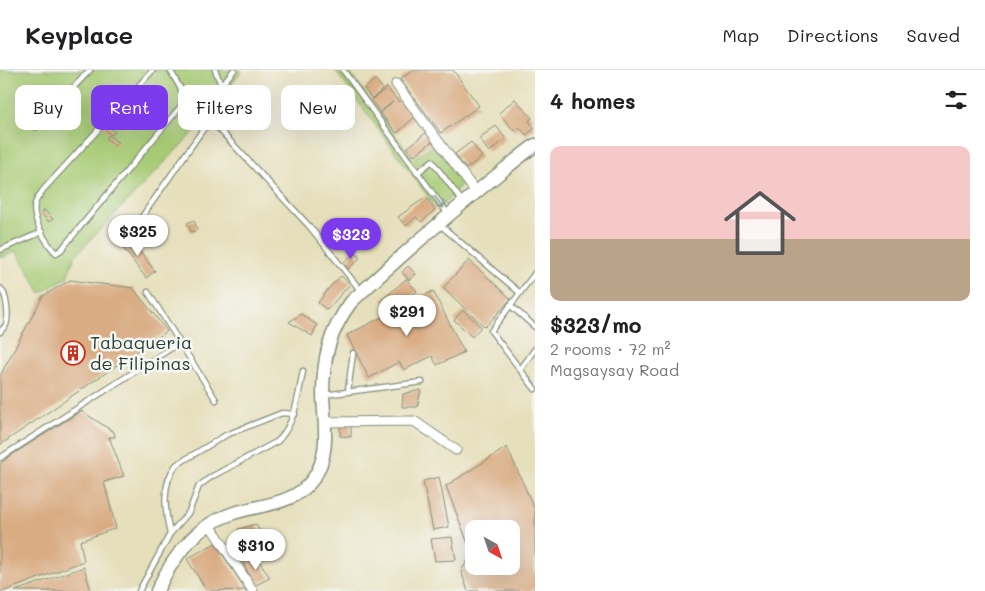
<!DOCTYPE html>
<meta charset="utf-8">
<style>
:root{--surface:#fff;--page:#f2f2f2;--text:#202124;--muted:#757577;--line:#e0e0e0;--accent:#7c3aed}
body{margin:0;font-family:Mali,sans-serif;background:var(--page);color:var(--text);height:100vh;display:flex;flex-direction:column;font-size:19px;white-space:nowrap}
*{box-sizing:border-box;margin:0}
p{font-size:16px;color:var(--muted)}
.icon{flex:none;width:28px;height:28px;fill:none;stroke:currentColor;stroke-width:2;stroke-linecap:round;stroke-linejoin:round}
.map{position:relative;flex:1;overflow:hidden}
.sheet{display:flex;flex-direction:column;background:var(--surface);width:450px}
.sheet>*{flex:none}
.guide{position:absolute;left:15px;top:15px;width:445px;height:45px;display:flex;gap:10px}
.needle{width:32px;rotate:140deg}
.controls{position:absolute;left:465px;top:450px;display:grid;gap:10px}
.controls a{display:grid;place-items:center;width:55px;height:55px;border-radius:10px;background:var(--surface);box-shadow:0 5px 20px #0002;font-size:25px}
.price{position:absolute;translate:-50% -42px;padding:0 11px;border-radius:18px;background:#fff;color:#222;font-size:16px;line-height:32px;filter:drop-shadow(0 1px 2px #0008)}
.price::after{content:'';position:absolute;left:50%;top:30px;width:15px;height:11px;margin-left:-8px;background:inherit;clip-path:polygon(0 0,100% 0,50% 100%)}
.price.current{background:var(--accent);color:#fff}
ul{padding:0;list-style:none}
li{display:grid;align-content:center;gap:10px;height:265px;padding:0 15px}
li span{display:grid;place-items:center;height:155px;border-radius:10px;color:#555}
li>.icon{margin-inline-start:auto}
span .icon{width:90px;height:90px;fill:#fffc;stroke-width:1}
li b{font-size:21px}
h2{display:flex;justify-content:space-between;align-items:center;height:60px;padding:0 15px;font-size:21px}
.tag{padding:0 18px;border-radius:10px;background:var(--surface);box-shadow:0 5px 20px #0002;font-size:18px;line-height:45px}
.tag.current{background:var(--accent);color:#fff}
header{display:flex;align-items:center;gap:30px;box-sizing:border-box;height:70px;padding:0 25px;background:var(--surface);border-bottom:1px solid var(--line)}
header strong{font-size:24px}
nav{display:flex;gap:28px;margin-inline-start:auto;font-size:18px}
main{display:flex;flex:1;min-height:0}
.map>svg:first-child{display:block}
.green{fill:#a7cb75;stroke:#638454}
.building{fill:#d9ac83;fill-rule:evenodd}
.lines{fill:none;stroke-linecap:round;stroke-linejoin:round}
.service-casing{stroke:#828e78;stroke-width:7}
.minor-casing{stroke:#828e78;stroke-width:11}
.secondary-casing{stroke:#828e78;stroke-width:15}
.service{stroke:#fff;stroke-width:4.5}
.minor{stroke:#fff;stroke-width:9}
.secondary{stroke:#fff;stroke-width:12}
.oneway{stroke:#8f9e9a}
.labels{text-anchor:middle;stroke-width:5;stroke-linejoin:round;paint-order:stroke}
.poi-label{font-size:18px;fill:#1f3d34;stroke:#f6f6f2;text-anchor:start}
</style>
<header>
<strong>Keyplace</strong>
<nav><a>Map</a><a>Directions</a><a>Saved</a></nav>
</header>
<main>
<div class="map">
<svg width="535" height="521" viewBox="0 0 535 521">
<rect width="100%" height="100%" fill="#f6f6f2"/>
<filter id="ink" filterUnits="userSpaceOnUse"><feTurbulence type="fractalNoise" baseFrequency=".02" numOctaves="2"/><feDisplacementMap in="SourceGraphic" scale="10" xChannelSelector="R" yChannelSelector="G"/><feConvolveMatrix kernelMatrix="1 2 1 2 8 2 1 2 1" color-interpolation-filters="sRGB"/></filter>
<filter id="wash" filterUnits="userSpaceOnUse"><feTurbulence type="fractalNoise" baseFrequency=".0096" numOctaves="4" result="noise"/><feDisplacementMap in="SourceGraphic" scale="20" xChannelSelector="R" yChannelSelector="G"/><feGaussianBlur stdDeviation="1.12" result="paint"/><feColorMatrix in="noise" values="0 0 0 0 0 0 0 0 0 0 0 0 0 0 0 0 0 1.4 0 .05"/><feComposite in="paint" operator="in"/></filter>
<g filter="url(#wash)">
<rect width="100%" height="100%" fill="#e6dfbb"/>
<path class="green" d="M0,0h242l-33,46 -134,140 -8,21 -26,16 -25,-42 -16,7z
M335,0h13l65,89 21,-15 29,39 -25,27z"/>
<g id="blocks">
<path class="building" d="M414,0h39l26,36 -38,27 -41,-54z
M375,9l8,10 -11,10 -8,-10z
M387,18l12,14 4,-4 14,17 -20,18 -17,-20 13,-11 -13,10 -9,-12z
M515,29l17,19 -3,3 6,7 -9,7 -7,-8 -5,4 -15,-18z
M106,54l9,8 -4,3 -8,-8z
M496,56l10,13 -17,13 -10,-14z
M427,62l7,8 -20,16 -7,-8z
M109,65l9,8 -3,3 -9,-8z
M471,72l11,15 -16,12 -11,-15z
M426,127l9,13 -14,12 -5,-5 -10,9 -8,-9z
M44,140l9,9 -4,3 -8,-9z
M194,150l3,10 -6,2 -4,-9z
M129,167l26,34 -9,7 -26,-34z
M355,182l5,6 -12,11 -5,-6z
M469,190l42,39 -26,28 -42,-39z
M408,196l8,8 -7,6 -7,-8z
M341,206l9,8 -23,26 -9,-7 10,-14z
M406,209l11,12 -16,13 -5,-3 -7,7 -7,-8z
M70,210l63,8 34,43 -167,114v-69l43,-80z
M433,221l31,61 -27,13 -5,-9 -28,14 -5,-8 -30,16 -22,-43z
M463,240l18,17 -9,10 -18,-17z
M301,244l16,11 -5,11 -23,-14z
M421,320l-4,17h-15l1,-13z
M81,341l33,21 1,5h-6l15,39 -20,6 12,46 -36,13 4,20 -79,30h-5v-127l7,-6z
M340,354h11v13l-11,-1z
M507,377l28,63v78l-4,3h-63l-7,-20 11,-17 -26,-68zM474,459h37v37h-37z
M439,407l10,50 -16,3 -10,-49z
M256,454l5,10 -17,6 -6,-11z
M265,465l4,10 -16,9 -7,-12z
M452,467l4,23 -21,1 -4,-22z
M215,473l31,47 -39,1 -20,-32z
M257,487l13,21 -16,8 -11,-24z
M84,497l7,24h-76z"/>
</g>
</g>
<g filter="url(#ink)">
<use href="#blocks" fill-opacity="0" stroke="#828e78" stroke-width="1"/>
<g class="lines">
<g class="service-casing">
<path id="service" d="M153,0l-110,120c-2,4 -7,9 -8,14 -4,14 11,39 21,49l5,-3 120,-144 2,-13 -13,-23
M215,0l5,12h4l10,-12
M343,0l105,144
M36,57l54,-57
M417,103l15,-12 30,40
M139,151l65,-93 6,-3 7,2 93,100 51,64
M439,154l81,69 15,-20
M0,180l42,-18
M0,218c7,6 9,28 6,37 -2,3 -4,4 -6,7
M148,222l68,108
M520,223l-29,38 44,58
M510,235l25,22
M520,300l15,-21
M348,321l5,-38
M324,325l98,-13
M0,388l179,-115
M170,464c-5,-23 -9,-49 6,-69l50,-30 56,-22 13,1
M139,521l31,-57 19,-22 10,-26 12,-9 67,-36c18,-20 20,-45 25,-70"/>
</g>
<g class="minor-casing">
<path id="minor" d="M396,14l79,107
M325,352l89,-1 42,29
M210,455l43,66"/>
</g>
<g class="secondary-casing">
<path id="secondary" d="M157,521c15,-33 38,-65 74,-77 28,-10 63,-8 82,-35 18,-25 11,-56 10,-84 0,-37 6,-63 28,-93 59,-55 120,-107 184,-157"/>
</g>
<use href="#service" class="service"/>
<use href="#minor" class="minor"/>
<use href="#secondary" class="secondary"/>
</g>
<defs><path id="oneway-shaft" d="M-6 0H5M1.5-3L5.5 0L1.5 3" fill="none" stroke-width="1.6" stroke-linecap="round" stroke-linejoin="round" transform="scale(1.25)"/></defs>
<use class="oneway" href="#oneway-shaft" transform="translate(439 132) rotate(53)"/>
</g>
<defs>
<g id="building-ring" transform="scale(1.25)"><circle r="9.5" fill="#f6f6f2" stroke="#c8321e" stroke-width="1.5"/><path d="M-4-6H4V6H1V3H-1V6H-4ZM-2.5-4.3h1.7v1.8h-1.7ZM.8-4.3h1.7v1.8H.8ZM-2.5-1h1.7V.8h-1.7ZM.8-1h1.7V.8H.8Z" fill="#c8321e"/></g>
</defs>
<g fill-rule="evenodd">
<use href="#building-ring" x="73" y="283"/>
</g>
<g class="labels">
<g class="poi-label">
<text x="90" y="279">Tabaqueria<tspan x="90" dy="21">de Filipinas</tspan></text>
</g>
</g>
</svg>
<div class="controls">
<a><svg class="needle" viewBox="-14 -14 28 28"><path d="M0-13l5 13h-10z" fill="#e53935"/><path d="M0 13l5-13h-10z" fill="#757577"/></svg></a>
</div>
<b class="price" style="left:138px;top:187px">$325</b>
<b class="price current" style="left:351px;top:190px">$323</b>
<b class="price" style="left:407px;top:267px">$291</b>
<b class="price" style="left:256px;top:501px">$310</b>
<div class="guide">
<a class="tag">Buy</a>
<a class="tag current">Rent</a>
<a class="tag">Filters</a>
<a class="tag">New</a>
</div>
</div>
<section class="sheet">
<h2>4 homes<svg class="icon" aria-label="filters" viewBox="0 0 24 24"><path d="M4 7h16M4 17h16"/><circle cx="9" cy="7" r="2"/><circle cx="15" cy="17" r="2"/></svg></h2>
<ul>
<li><span style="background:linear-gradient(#f6c9c9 60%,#b9a48a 0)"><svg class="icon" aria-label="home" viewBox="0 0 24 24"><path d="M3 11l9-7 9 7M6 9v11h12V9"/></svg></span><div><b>$323/mo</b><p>2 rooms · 72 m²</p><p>Magsaysay Road</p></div></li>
</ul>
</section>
</main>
